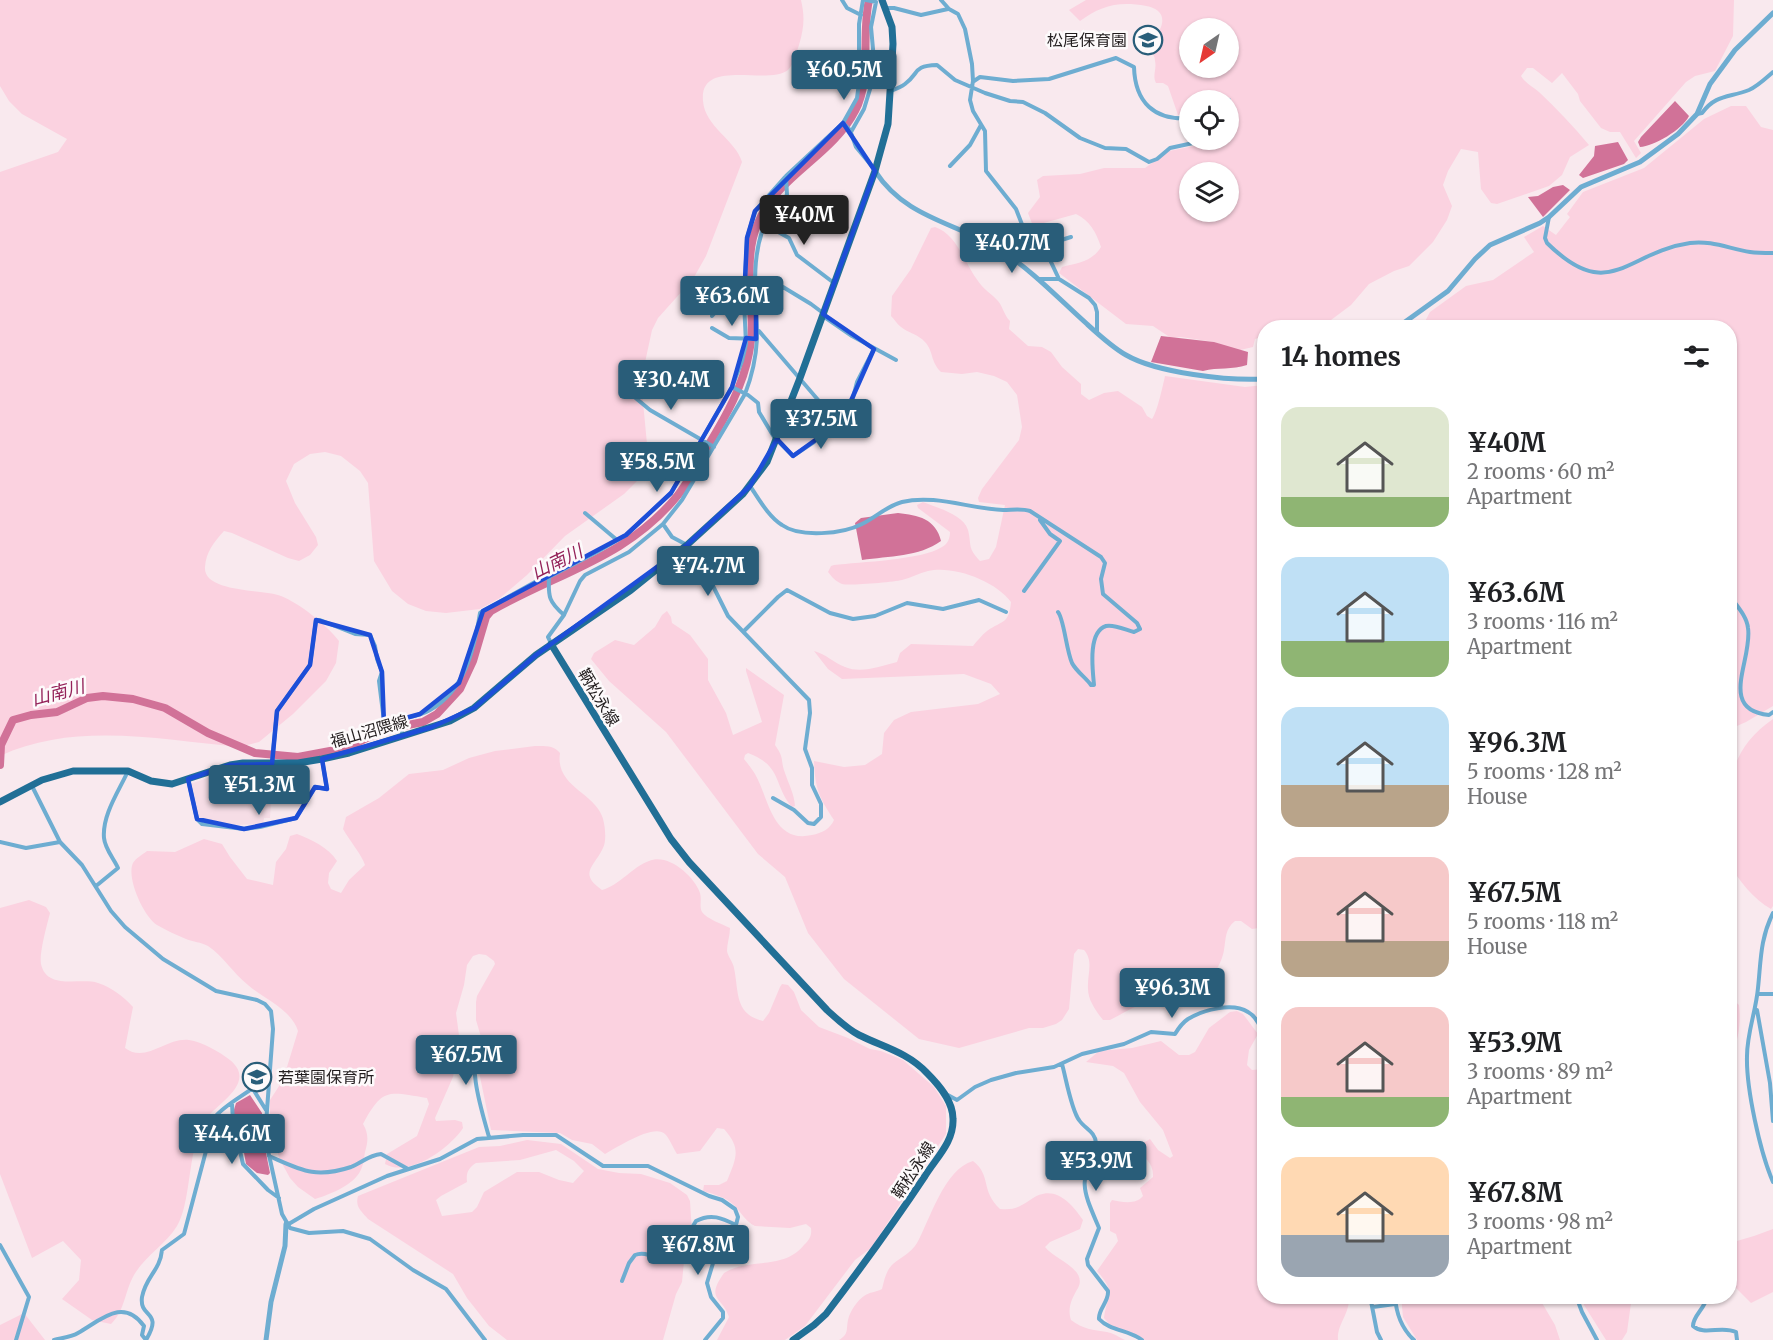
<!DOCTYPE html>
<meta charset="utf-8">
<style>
:root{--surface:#fff;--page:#f6f6f6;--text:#202124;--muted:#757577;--accent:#295d79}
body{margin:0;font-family:Merriweather,"Noto Sans JP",serif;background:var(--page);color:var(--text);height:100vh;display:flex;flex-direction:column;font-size:22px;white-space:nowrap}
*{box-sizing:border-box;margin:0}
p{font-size:20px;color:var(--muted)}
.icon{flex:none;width:33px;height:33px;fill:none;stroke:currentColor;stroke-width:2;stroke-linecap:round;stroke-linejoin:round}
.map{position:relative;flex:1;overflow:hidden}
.side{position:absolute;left:1257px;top:320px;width:480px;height:984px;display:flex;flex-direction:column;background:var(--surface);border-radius:24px;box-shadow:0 2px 4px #0004}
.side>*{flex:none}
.needle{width:39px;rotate:214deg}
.tools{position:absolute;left:1179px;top:18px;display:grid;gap:12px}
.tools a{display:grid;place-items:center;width:60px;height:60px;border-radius:50%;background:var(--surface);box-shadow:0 2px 4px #0004;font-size:30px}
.price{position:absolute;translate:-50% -51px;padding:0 14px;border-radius:6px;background:var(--accent);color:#fff;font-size:20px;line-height:39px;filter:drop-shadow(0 2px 3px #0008)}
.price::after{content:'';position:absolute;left:50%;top:36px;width:18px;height:14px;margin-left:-9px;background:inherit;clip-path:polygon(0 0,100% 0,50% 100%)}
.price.current{background:#222;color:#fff}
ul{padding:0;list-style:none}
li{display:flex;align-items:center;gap:18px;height:150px;padding:0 24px}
li span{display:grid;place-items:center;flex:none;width:168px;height:120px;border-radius:18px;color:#555}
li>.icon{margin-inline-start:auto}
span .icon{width:72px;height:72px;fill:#fffc;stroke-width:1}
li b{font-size:26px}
h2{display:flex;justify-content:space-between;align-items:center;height:72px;padding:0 24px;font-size:26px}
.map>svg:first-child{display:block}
.built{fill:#f6dde6}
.green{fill:#fbd2e0;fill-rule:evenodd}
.water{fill:#d17298}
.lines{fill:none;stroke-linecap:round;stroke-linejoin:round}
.river{stroke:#d17298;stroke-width:8}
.minor{stroke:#6eadd1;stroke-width:4}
.tertiary{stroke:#6eadd1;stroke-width:5}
.primary{stroke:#216f96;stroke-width:7}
.marked{fill:none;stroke:#1d4ed8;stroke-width:4.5;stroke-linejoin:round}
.labels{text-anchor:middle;stroke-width:5;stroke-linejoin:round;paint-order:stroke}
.poi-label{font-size:16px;fill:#221d1e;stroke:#fdfafb;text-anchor:end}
.street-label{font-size:16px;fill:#221d1e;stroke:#fdfafb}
.water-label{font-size:18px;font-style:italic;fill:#94235a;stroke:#fdfafb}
</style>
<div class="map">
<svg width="1773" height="1340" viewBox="0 0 1773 1340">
<rect width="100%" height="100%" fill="#f9e9ee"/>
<path class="built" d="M239,767l45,2 -6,12 -6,5 -2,32h-6l-1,6 -29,1 -35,-5 -9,-36z"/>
<path class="green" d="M0,0h801c4,17 3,28 -2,45 -3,8 -5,19 -11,25 -20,16 -89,-13 -85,31 2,26 32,38 39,61l-36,94 -13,23 -35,39 -6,12 -11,51 6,63 -10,37 -13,13 -59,42 -38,39 -27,23 -20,11 -34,4 -20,-2 -18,-7 -16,-13 -18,-30 -6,-78 -8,-12 -19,-15 -16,-4 -15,2 -16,10 -8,17 9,22 21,34 2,8 -8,10 -11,6 -11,-3 -56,-25 -8,-2c-10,11 -18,21 -19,36 -2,26 59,22 76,29 18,7 46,29 58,45l-3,22 -10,18 -33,33 -34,28 -19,5c-79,-7 -165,-26 -240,9v-584l58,-20 9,-13 -45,-25 -13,-13 -9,-15z
M1086,0h648l-1,36 -18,35 -20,5 -9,6 -52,59 7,12 -5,5 -16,-26h-10l-9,-4 -21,-27 -2,-7 -16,-21 -10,10 -19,-15h-6l-6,8c4,7 12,11 18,16 18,17 34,34 50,53l-19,12 -8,18 -13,11 -52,18 -6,-1 -10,-14 -3,-37 -17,-3 -13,22 -5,14 9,21 -5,14 -14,22 -24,24 -15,5 -25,13 -18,21 -24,18 -19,4h-44v10l-9,2 -2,8 -17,4 -22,-9 -33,-5 -10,1 -18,-12 -27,-2 -67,-51 3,-6c15,-4 30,-5 39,-20 -5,-15 -11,-26 -25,-33l-43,12 -5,-13 12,-16 -3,-17 6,-4 37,-2 24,-6h41l24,-17 50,-10v-1h9v-40h-38l-1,15h-11l-10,-29 -5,-3h-7c-4,-8 1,-14 -1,-22 0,-7 -6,-10 -3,-17 2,-6 7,-11 9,-17 7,-20 -16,-22 -30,-23 -20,-1 -35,5 -51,17l-11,-11zM1190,28h38v40h-38zM1190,172h38v40h-38z
M1731,106h15l15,21 12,3v576l-27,16 -16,7v-402h-308l8,-15 36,-26 27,-6 41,-28 -10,-15 19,-11 13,9 14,-18 -3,-3 16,-22 61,-24 60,-49z
M935,227c22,7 30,37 43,54 5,8 14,13 20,20 5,6 6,14 12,20l-1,8 19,17 14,1 9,5 11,15 19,17v10l8,6 15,-7 14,-2 24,16 5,9 5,3c5,-6 11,-34 13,-43l80,11 19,-2v534l-5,9 -7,1 -11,-8h-6c-10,8 -9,17 -11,29 -1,7 -5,16 -9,22 -17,27 -37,18 -62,27 -15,5 -29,14 -43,21h-7c-7,-9 -15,-20 -15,-31 -1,-14 6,-28 -4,-39l-6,-1 -4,5 -5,55 -7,11 -6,4 -13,4h-14l-70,20 -40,-9 -75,-60 -36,-46 -23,-56 -27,-23 -92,-122 -57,-51 -18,-22 3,-6 21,-13 19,5 21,-18 7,-12 5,-4 4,6 1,6 18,12 18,24v21l18,33 7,22 29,-13 -16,-51v-3l38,27 -9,50c10,14 5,15 10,28 4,12 9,20 10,33l-3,1c-19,-22 -9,-41 -44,-54l-3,2 -1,4c4,5 8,10 11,15 14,24 17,70 57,61 10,-2 18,-6 22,-15 -15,-23 -19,-31 -20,-59l30,6 21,-2 17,-11 2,-21 10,-13 17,-8 67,-8 22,-10 -9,-10 -27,-10 -122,5 -14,-10 -14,-18c12,3 20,12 31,16 17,7 35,-1 52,-5l3,-9 11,-9 62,2c4,-5 9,-11 14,-15 16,-11 22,-7 24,-29 -15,-21 -58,-37 -83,-31 -9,2 -17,7 -26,9 -9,2 -53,6 -60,4 -7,-3 -10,-7 -14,-12l3,-6 3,-1c26,-3 88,-5 108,-18 6,-3 8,-9 8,-15l-32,-24 -1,-3 6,-3c14,6 40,12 45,28 4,16 -1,17 12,31l9,-2 7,-12 9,-42 -26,-3 -1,-4 4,-9 37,-49 3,-13 -5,-32 -10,-13 -13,-6 -17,-4 -15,2 -21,-2c-11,-11 -7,-20 -16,-30 -7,-8 -17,-9 -24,-15 -4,-3 -7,-8 -10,-11l1,-20 19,-27 20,-41z
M1773,719v187l-2,3c-17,-10 -33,-28 -41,-46 -1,-58 -12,-106 43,-144z
M535,746c9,0 19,-1 25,7 -5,33 33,39 42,63 3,7 5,25 1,32 -9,19 -25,25 -1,42 18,-5 30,-23 47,-29 19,-8 45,15 51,32 2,7 -1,13 2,19 5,7 20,12 28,16 0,8 -3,15 -3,23 1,6 6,11 7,17 5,23 0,46 29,53l6,-8 11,-26 2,-3 6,1 6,7 7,18 18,17 29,11 22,11 11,2 22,9 31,27 12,19v28l-75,114 -16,12 -50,66 -20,14h-68l12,-23c-7,-21 -24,-17 -5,-44 25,-16 59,-2 80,-28 5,-5 8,-9 7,-17l-5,-4 -16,4 -35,-2c-9,-4 -14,-14 -21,-21 -9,-8 -20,-11 -31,-14l1,-6h15l8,-4c9,-23 15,-32 -3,-52l-7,-1 -17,23 -23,3c-4,-6 -7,-15 -12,-20 -11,-11 -49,14 -60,20l-13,-10 -20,-4 -12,-7 -69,-3 -13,-63v-14l3,-16 -5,-17v-18l1,-6 18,-32 -1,-3 -8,-6 -7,-1 -6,2 -6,9 -3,20 -8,28 5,37 -6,14 -2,13 -18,41 1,3 19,-1 7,2 1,6c-13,20 -54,50 -78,36l2,-10 30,-18 12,-32 -2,-6c-39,-6 -44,-11 -64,26 6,10 5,18 2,28 -1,5 -1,10 -3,15 -5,17 -31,27 -47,32l-17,-12 -8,-9 -11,-20 -9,-39v-19l13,-20 15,-49c-7,-22 -34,-32 -50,-46 -15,-12 -24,-28 -40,-39 -7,-4 -15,-4 -22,-7 -10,-4 -20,-9 -29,-14 -13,-8 -31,-47 -24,-62 3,-5 9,-8 14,-12l28,1 29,-13 18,5 8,13 17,22 26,6 3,-23 10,-13 4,-13 7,-2c15,6 31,13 40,27l-8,12 -1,10 3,6 10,4 8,-13 16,-15c-3,-10 -16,-25 -22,-36l3,-12 33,-19 30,-24 34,-4 26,-12 26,-7z
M29,900l17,7 4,6c-3,12 -11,40 -9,51 6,27 40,13 57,19 13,4 26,14 35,24l-8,41c21,16 41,-11 64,-8 13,2 31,12 41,20 28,23 -14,44 -26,61 -3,3 -4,8 -5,12 -11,28 -9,71 -22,93 -11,18 -32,30 -43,49 -9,15 -9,36 -23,49l-19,-4 -30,-21 17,-19 2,-20 -18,-19 -31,17 -32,-84v-266z
M1730,997l9,8c2,14 0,36 -7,47h-2z
M1237,1011l6,3 15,20 -9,16 -2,15 5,5 12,-1v227h85c1,19 -12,27 -11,44h-198l-29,-14 -7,-8c3,-24 13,-24 -7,-47l21,-30 -2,-7 -6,-3v-28l2,-3c10,2 24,5 31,-4l-3,-8 13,-11c1,-14 -9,-20 -18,-29l15,-9 8,11 12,8 3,-2 -10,-26 -23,-28 -16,-29 -11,-7 -27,-4 13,-11 33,-3 29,-7 18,14h10l6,-3 14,-24 21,-16z
M527,1140l34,4 37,25 21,4 22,1 29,9 17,12 3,6 2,32 -8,28 -2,21 -6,12 -13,46h-156l-18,-14 -22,-28 -14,-24 -85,-55c-7,-8 -13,-12 -10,-23l121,-49 21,-1zM556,1150l18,11 10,10 -11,12 -14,-3 -20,-8h-22l-33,20 -7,15 -5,5 -30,4 -6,-16 5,-4 26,-14c-1,-9 1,-14 9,-19l44,-3z
M973,1161c19,15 7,29 27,48 14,1 18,-1 30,-9 23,-17 40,1 53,20l-3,9 -30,13 -5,5c9,12 43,22 33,41 -6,10 -11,20 -7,32 12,9 22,10 36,12 6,1 12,5 18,8h-286c10,-6 7,-10 9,-20 2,-9 9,-19 16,-24 5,-4 13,-4 18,-7 2,-8 4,-19 11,-25 8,-7 18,-11 24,-21 13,-23 27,-74 56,-82z
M1773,1229v63l-22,11 -21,-21v-39l24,-7z
M1401,1296h137l17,29 5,15h-143l-14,-23z
M1582,1296h50l-5,36 -5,8h-16l-22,-35z
M24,1313l21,27h-45v-15z"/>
<path class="water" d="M1675,101l14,15c-7,14 -35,30 -49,31l-2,-5 3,-5z
M1618,142l10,18 -4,4 -41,14 -4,-3 15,-19 1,-10z
M1563,185l7,5 -27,27 -15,-20 10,-1 15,-9z
M1161,336l53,6 34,10 -1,13c-15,5 -29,2 -44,6l-52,-9z
M898,513c20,2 38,6 43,28 -22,16 -52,15 -79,19l-7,-37 6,-5z
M250,1095l12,18 1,25 7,35 -2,2 -11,-2 -11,-9 -6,-34 -7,-17 3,-10z"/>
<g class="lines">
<path class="river" d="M0,765l1,-20 12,-25 18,-5 26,-3 30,-14 16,-2 30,3 32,9 43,25 47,20 43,4 32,-6 25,-7 28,-14 40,-8 14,-8 23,-25 13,-28 13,-44 5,-6c68,-39 136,-53 187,-116 12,-15 21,-35 31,-51 17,-28 34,-58 40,-91 9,-42 -9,-89 9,-130 19,-47 74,-67 97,-112 17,-31 6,-76 14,-111"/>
<path class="minor" d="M842,0l5,8 14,7
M941,0l8,9 9,5 7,15 7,35 1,17 -3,19 3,11 12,20 1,40 30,38 7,18 7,8 12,8 17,36 30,19 6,7 2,7v20
M886,8h8l27,7 27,-6
M974,81l6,-4 33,4 36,-2 67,-21 18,9c1,35 20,54 56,51
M891,91c5,-2 10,-4 14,-7 15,-11 7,-18 32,-19l18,15 30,13 25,8 13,1 22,11 35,25 25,10 21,1 23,13 8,-3 13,-11 37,-8
M1227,100h2
M1697,114l5,-1c14,-19 27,-15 47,-23 9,-4 17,-12 24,-18
M843,123l7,7 6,17 19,23
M851,132l13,-23 7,-23 3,-26 -3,-33 5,-25 -10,-2
M950,166l20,-21 11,-20
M1549,217l-4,21 2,5c63,62 79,9 143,0 21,-3 40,6 60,9 7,1 15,1 23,1
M767,220l13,13 9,5 8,17 37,28
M1044,248l14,-7 13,-4
M1038,279h21
M712,316l15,-17 10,3h19l27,-15 28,17 12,9
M823,316l29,20 44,24
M712,328l17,10 28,1
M756,331h3l78,91
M732,387l16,8 10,8 1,9 15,25 19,19 21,-14 23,-20 5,-1 7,-8 8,-31 17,-33
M632,395l18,15 64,37
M750,486c9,13 18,30 32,39 18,13 61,9 80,-1 14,-7 25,-18 40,-22 33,-8 68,7 101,8 9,0 18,-2 27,1l71,46 4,6 -4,16 2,15 34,29 3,6 -6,3c-8,-2 -20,-8 -28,-6 -19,6 -13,46 -12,59h-3c-5,-7 -15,-14 -19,-22 -6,-14 -8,-44 -14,-51
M585,513l32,27
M663,524l9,13 15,8 12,13 29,58 81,84 1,13 -5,36 7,19v17l9,19v13l-7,7 -6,-1 -14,-13 -21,-12
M549,577c-1,20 0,25 15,38
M1024,591l36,-50 -10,-7 -10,-14
M1730,596c6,9 17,20 18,32 5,31 -31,82 21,87l4,-3
M744,631l34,-34 9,-7 43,23 23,6 22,-3 32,-13 36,6 36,-9 27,12
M551,643l-3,-6 16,-22 16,-34 5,-6 44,-23 34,-28 19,-24 63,-106c7,-18 11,-36 12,-55 0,-36 -7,-75 6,-110 5,-13 15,-24 24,-34l-1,-19 57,-53 14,-25 2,-15v-59l4,-24
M398,720c10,-3 22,-4 32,-10 35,-20 44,-60 50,-97l3,-2 52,-29 14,-5 48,-25 29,-17 45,-42 61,-106 10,-26 4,-17 -2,-43 3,-63 8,-27 30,-34
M272,763l5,-52 33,-46 6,-45h4l35,14 15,1 5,11 2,13 5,13 -3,9 5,40 4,2 10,-3 5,15
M188,779l9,40 5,5 42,5 16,-2 36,-9 19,-31 12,2 -5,-30
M32,786l28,56 22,23 29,46 14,16 38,32 53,32 41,9 8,4 6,7 2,18 -8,108 17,77 8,14 19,5 34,-2 27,8 43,31 33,19 39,51
M0,842l26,6 34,-6
M96,886l22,-18c-4,-9 -13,-19 -14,-30 -2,-23 15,-47 24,-67
M1773,913c-13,26 -12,47 -15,75 -2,23 -11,45 -11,68 -1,32 13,96 26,126
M1758,994h15
M1757,1010l13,73 3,38
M482,1046c-18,13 2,72 7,91
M1062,1064c4,14 9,45 17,56 6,9 16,11 17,23 -17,41 -14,45 3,85l-12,31 1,6 20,26c1,11 -10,18 -9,28 11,12 31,11 43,21
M253,1089l13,21
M946,1094l11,6 18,-13 16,-7 25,-7 38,-6 28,-13 42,-10 27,-12 24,2c3,-5 7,-11 13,-15 15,-9 44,-17 60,-7 9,5 13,16 16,24
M232,1104l1,17 10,43 25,26 11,8
M269,1156c32,14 46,23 82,11 10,-4 18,-12 30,-13l27,15
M287,1225l27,-16 73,-33 53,-17 37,-20 46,-4h33l47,31h45l61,30 13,4 13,9 3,8 -2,8 -19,25 -10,33 4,14 12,15v6l-18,22
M0,1245l29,52 -13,43
M622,1281l7,-18 6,-8c14,-6 24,10 38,5l23,-39c15,-8 26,-3 40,4
M1370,1296l7,36 4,8
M1395,1296c1,17 6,32 19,44
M1576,1296l6,16 15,28
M1707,1296c-1,12 -14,19 -14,30 11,10 29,-1 43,6l1,8
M1373,1307l22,-3
M54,1340c8,-2 17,-3 24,-7 23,-13 45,-36 66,-7l-2,9 4,5
M146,1340c18,-30 -7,-21 -4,-43 4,-21 18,-26 20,-47l22,-16 31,-117c10,-13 34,-24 48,-37l6,-1"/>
<path class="tertiary" d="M875,171c31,48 81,51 125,79 32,20 59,49 87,74 12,11 25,23 39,31 31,18 103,26 138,24
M1398,327l50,-36 27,-32 15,-14 50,-22 9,-6 32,-30 59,-25 38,-28 19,-20 13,-30 25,-34 38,-37
M266,1340l5,-38 14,-56 1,-22"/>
<path class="primary" d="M551,644l120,195 18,23 138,148c10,9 20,19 32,25 24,12 48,17 68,38 12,12 26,28 26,46 1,23 -17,39 -28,57 -32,48 -64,92 -99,138l-12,11 -21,15
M0,802l42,-22 31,-9h55l23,10 21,3 58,-19 13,-2h55l24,-4 27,-6 101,-32 24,-13 62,-53 95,-65 56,-45 56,-51 24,-32 33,-84 75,-207 13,-47 5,-80 -1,-17 -10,-27"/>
</g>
<path class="marked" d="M843,123l32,48 -52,143 51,35 -32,72 -49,35 -16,-17 -27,47 -63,59 -151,110 -62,53 -42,19 -110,32 5,30 -12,-2 -19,31 -52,11 -47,-10 -9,-40 42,-14 42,-1 5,-53 33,-46 6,-45 54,15 12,37 2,52 36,-10 39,-31 24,-72 143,-76 45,-42 61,-106 14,-49 10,1v-37l-12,-1 3,-63 8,-27z"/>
<defs>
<g id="school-ring" transform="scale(1.5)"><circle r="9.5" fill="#fdfafb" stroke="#295d79" stroke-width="1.5"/><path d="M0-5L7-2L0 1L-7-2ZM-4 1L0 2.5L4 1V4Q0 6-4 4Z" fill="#295d79"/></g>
</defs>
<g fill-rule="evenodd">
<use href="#school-ring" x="1148" y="40"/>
<use href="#school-ring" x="257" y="1077"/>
</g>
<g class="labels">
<g class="poi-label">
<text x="1127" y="46">松尾保育園</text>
<text x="278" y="1083" text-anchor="start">若葉園保育所</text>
</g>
<g class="street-label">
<text transform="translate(599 697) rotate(59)" y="6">鞆松永線</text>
<text transform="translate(369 731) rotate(-16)" y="6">福山沼隈線</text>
<text transform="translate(913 1170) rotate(-57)" y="6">鞆松永線</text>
</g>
<g class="water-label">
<text transform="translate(557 562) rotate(-26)" y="6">山南川</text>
<text transform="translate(58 693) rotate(-15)" y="6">山南川</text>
</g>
</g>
</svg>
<div class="tools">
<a><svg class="needle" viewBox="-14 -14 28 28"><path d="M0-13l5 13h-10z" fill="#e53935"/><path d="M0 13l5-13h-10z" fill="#757577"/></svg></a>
<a><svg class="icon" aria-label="locate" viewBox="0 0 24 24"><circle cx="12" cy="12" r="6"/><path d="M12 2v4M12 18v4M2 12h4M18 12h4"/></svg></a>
<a><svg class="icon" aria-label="layers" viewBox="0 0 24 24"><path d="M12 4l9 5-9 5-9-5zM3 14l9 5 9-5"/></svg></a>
</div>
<b class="price" style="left:844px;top:101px">¥60.5M</b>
<b class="price current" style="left:804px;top:246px">¥40M</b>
<b class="price" style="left:1012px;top:274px">¥40.7M</b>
<b class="price" style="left:732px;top:327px">¥63.6M</b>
<b class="price" style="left:671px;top:411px">¥30.4M</b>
<b class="price" style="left:821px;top:450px">¥37.5M</b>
<b class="price" style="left:657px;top:493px">¥58.5M</b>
<b class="price" style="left:708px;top:597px">¥74.7M</b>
<b class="price" style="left:259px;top:816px">¥51.3M</b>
<b class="price" style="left:1172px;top:1019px">¥96.3M</b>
<b class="price" style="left:466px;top:1086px">¥67.5M</b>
<b class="price" style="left:232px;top:1165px">¥44.6M</b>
<b class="price" style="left:1096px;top:1192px">¥53.9M</b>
<b class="price" style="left:698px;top:1276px">¥67.8M</b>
<section class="side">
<h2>14 homes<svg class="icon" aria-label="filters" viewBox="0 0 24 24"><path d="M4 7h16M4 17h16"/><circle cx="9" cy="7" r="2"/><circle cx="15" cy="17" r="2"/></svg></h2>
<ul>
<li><span style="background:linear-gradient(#dfe7d0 75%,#8fb573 0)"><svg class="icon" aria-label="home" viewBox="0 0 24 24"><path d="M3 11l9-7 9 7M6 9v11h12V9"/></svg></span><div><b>¥40M</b><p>2 rooms · 60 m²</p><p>Apartment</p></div></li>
<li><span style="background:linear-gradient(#bfe0f5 70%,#8fb573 0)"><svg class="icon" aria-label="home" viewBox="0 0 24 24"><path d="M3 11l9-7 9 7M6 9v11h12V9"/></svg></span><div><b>¥63.6M</b><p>3 rooms · 116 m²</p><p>Apartment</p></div></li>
<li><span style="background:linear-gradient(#bfe0f5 65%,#b9a48a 0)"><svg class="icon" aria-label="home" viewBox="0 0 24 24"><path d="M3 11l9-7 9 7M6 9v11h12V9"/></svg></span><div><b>¥96.3M</b><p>5 rooms · 128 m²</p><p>House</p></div></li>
<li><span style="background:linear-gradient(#f6c9c9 70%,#b9a48a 0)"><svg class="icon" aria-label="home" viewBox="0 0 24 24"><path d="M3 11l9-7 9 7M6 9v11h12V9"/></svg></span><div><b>¥67.5M</b><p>5 rooms · 118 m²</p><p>House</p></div></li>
<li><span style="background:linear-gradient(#f6c9c9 75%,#8fb573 0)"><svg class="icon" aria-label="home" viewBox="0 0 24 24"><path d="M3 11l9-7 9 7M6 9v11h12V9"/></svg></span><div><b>¥53.9M</b><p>3 rooms · 89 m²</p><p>Apartment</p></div></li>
<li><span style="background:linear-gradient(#ffd9b3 65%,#9aa5b1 0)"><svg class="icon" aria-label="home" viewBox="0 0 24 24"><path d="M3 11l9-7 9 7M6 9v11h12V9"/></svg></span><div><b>¥67.8M</b><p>3 rooms · 98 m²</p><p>Apartment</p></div></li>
</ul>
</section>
</div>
